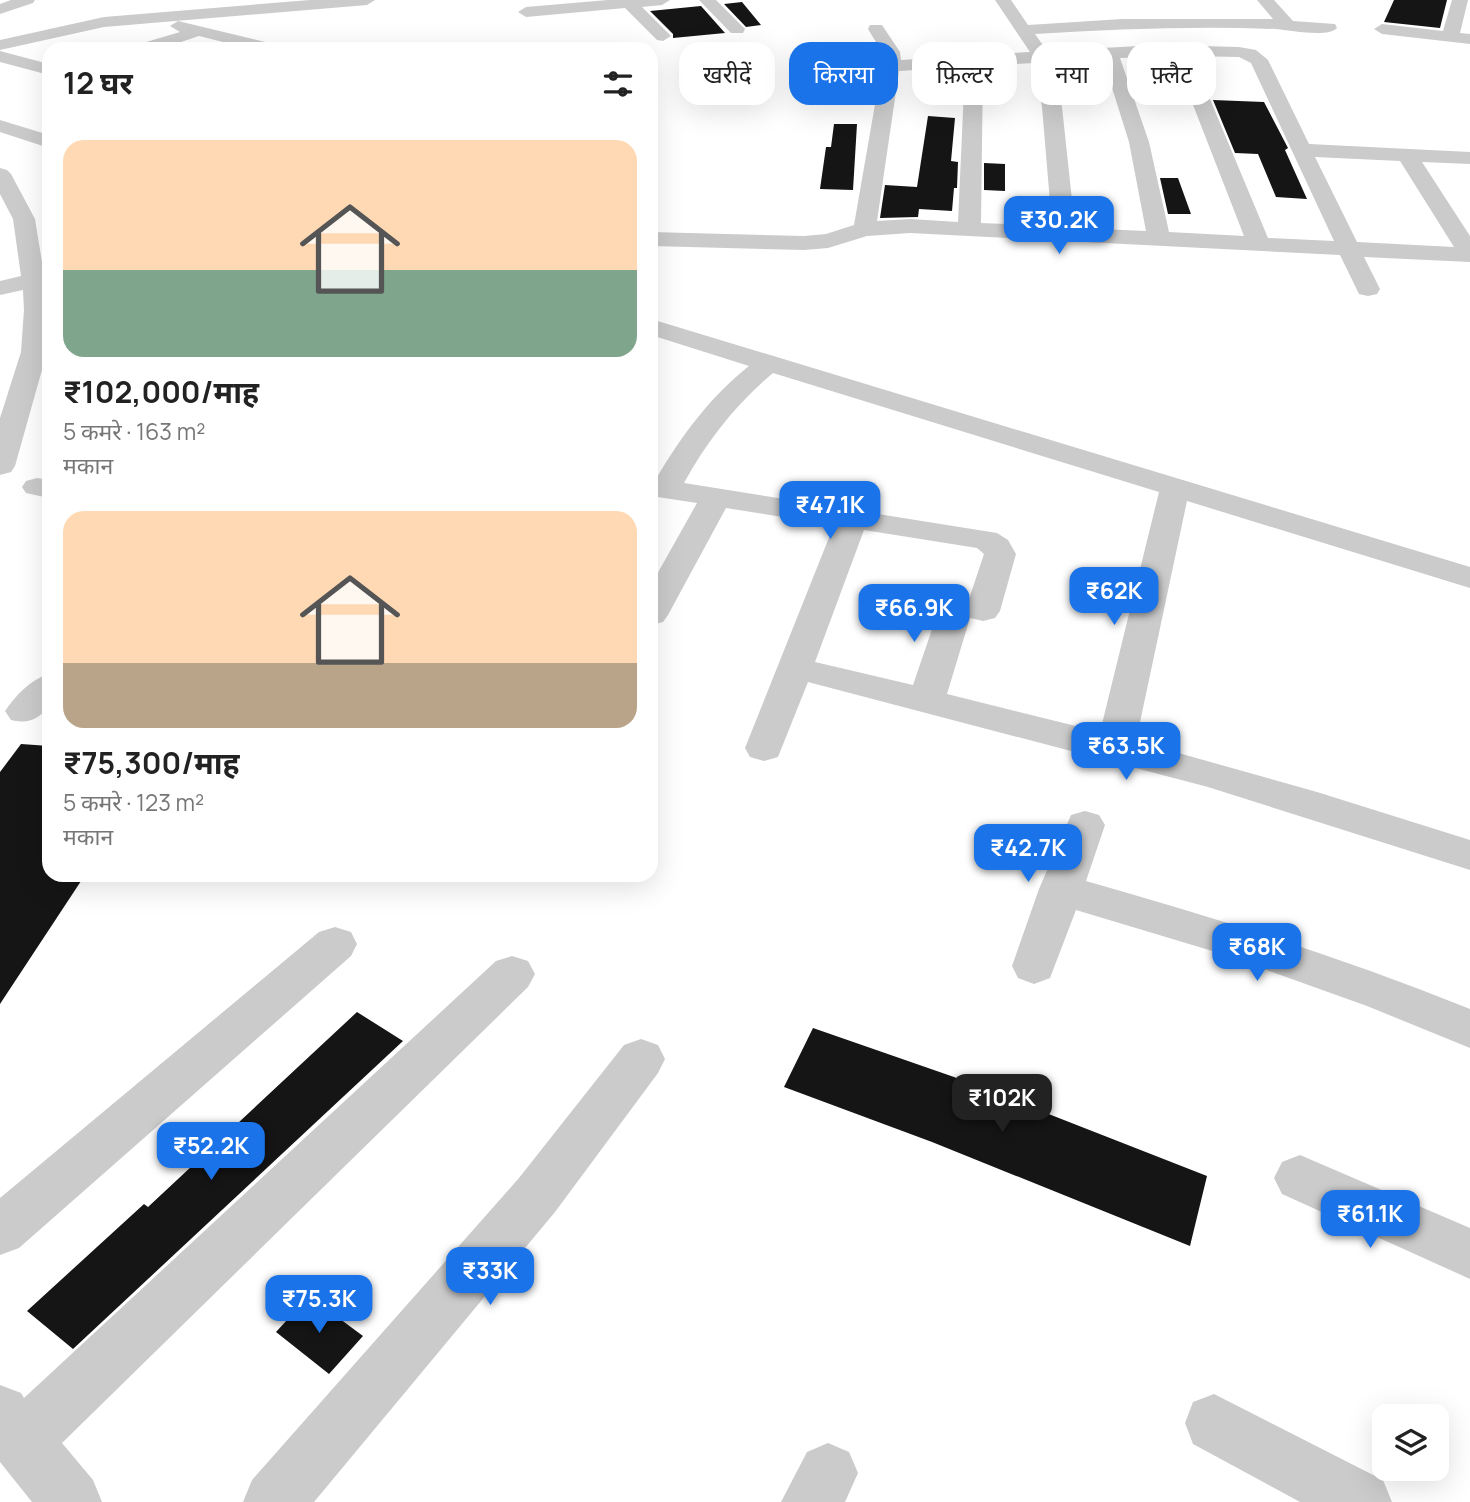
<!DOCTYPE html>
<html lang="hi">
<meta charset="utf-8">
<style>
:root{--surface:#fff;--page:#f6f6f6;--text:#222;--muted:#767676;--accent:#1a73e8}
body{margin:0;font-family:Manrope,"Noto Sans Devanagari",sans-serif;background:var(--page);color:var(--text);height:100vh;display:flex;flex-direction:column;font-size:26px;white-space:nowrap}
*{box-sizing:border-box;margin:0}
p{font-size:23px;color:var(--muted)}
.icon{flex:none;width:38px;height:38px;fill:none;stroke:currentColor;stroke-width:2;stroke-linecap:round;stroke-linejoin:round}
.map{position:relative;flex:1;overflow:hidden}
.side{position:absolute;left:42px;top:42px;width:616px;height:840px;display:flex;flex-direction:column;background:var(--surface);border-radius:21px;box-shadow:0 7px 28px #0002}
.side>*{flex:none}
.banner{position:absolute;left:679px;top:42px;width:665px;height:63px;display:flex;gap:14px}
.controls{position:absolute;left:1372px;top:1404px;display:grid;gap:14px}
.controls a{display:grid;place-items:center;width:77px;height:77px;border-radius:14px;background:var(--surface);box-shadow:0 7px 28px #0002;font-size:35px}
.price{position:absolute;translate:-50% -60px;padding:0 16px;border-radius:14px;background:var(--accent);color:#fff;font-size:23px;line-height:46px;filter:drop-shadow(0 2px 4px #0008)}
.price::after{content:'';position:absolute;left:50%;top:42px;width:21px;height:16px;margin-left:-10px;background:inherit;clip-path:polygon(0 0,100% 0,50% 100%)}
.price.current{background:#222;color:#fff}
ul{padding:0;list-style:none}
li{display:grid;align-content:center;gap:14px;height:371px;padding:0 21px}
li span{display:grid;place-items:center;height:217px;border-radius:21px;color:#555}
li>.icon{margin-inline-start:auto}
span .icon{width:126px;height:126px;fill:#fffc;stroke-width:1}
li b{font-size:30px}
h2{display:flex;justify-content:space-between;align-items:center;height:84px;padding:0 21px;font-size:30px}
.pill{padding:0 24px;border-radius:21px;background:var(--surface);box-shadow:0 7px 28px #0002;font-size:24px;line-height:63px}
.pill.current{background:var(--accent);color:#fff}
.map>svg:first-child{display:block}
.building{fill:#151515}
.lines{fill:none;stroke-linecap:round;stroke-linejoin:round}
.minor{fill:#cbcbcb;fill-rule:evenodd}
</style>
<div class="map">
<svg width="1470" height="1502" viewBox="0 0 1470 1502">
<rect width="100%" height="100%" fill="#fff"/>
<path class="building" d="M1394,0h53l-7,28 -56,-6z
M742,2l19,23 -15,2 -22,-23z
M701,6l24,27 -52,5v-4l-23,-23z
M1213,100l51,2 24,46 -3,2 22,49 -31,-2 -18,-43 -23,-1z
M928,116l27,2 -4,43 7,1 -1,26h-3l-2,23 -33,-2 -1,8 -38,1 5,-33 32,2z
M834,124h23l-4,66 -33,-1 6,-42h5z
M984,163l21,1v27l-21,-1z
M1160,178h18l13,36h-23z
M21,744l28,2v129h36l-85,129v-232z
M357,1012l46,29 -330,308 -46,-38 117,-107 4,3z
M813,1028l141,49 253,99 -17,70 -258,-104 -148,-55z
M309,1296l54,40 -34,38 -53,-42z"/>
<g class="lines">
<path class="minor" d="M11,0h24l-2,3 -33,11v-10z
M310,0h65l-8,5 -263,22 -104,23v-10l104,-23z
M608,0h62l-8,5 -20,2 29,29 -8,5 -6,-1 -32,-32 -99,9 -8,-5 8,-5z
M699,0h17l29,29 -2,4h-12z
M995,0h16l17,25 94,-6h151l-16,-19h17l19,21 42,3 2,4c-9,10 -47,2 -62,1 -80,-3 -160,0 -240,5l12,17 111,-6 81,2 17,3 12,10 41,84 161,8v12l-48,-2 48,74v26l-106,-5 16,32 -3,5 -9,2 -9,-2 -19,-39 -430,-22 -43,3 -39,12 -24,2 -153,-4v-14l153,4 22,-2 28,-9 27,-155 3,-4 -2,-14 -14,-23 2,-4h12l18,27 1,8 129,-8zM1174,56l70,180 -75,-4 -20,-90 -29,-84zM1192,56l47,1 12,6 83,178 -66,-3zM1103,59l26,83 17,89 -71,-3 -13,-121 -11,-45zM1034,63l8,44 10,119 -71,-3 2,-157zM965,67l-7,155 -48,-3 -33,2 22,-150zM1315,157l85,4 54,86 -97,-5z
M1452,0h16l-8,33 10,1v10l-88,-10 -8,-5 8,-5 61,7z
M178,21l100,24 3,4h-30l-52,-13 -39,13h-27l3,-4 44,-13 -10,-6z
M351,42l6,1 1,6h-20z
M0,51l49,13v11l-49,-13z
M0,120l49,15v13l-49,-16z
M0,168l7,2 4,4 24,45 14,86 -2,47 -32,114 -4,6 -11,3v-57l21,-66 3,-42 -1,-20 -23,5v-14l21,-5 -8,-57 -13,-25z
M651,319l819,248v21l-283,-87 -51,240 181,51 153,48v30l-262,-83 -400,-105 -30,75 -14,4 -14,-4 -5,-9 89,-223 -108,-17 -58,107 -5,7 -12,3v-40l46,-82 -46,-7v-18l5,1c25,-43 55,-83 93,-113l-98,-31zM773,373l386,119 -59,240 -153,-38 23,-76 13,3 12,-3 5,-7 16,-57 -8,-14 -11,-7 -313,-50c23,-42 52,-79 89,-110zM864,530l113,18 7,6 -15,45 -12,-3 -12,3 -5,7 -27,79 -98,-23z
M37,478l12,2v18l-23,-5 -4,-6 4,-6z
M49,674v33c-13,13 -20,17 -38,13l-6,-9c11,-16 26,-32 44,-37z
M1085,811l14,4 6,10 -19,56c130,37 258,77 384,128v39l-103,-42 -148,-53 -143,-43 -26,68 -16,6 -16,-6 -6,-12 27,-77 32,-74z
M335,927l16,5 6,12 -6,12 -332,292 -19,7v-57l319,-266z
M512,956l16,5 7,13 -7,13 -466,456 31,37 9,22h-70l-32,-40v-77l21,8 3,5 472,-437z
M641,1039l17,6 7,14 -7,14 -103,139 -241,290h-71l9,-22 267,-302 105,-133z
M1300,1155l170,73v51l-188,-85 -8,-16 8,-16z
M1214,1394l169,86 9,22h-92l-107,-58 -8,-21 8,-21z
M828,1443l21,9 9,21 -13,29h-64l26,-50z"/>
</g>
</svg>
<div class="controls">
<a><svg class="icon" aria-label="layers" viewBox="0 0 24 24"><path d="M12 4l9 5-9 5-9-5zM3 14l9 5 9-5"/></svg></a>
</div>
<b class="price" style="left:1059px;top:256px">₹30.2K</b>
<b class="price" style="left:830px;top:541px">₹47.1K</b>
<b class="price" style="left:1114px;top:627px">₹62K</b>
<b class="price" style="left:914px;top:644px">₹66.9K</b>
<b class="price" style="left:1126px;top:782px">₹63.5K</b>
<b class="price" style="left:1028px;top:884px">₹42.7K</b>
<b class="price" style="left:1257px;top:983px">₹68K</b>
<b class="price current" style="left:1002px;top:1134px">₹102K</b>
<b class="price" style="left:211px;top:1182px">₹52.2K</b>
<b class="price" style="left:1370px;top:1250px">₹61.1K</b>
<b class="price" style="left:490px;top:1307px">₹33K</b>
<b class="price" style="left:319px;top:1335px">₹75.3K</b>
<div class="banner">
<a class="pill">खरीदें</a>
<a class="pill current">किराया</a>
<a class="pill">फ़िल्टर</a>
<a class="pill">नया</a>
<a class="pill">फ़्लैट</a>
</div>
<section class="side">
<h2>12 घर<svg class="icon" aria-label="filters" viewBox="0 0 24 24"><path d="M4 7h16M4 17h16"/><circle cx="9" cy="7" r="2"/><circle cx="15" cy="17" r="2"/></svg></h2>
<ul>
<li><span style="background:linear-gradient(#ffd9b3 60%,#7fa58c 0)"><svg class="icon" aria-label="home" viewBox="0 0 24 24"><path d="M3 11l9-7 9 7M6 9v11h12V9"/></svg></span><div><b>₹102,000/माह</b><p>5 कमरे · 163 m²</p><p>मकान</p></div></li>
<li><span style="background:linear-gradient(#ffd9b3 70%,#b9a48a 0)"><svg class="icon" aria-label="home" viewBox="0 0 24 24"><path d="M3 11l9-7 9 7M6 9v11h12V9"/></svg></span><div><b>₹75,300/माह</b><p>5 कमरे · 123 m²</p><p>मकान</p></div></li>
</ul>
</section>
</div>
